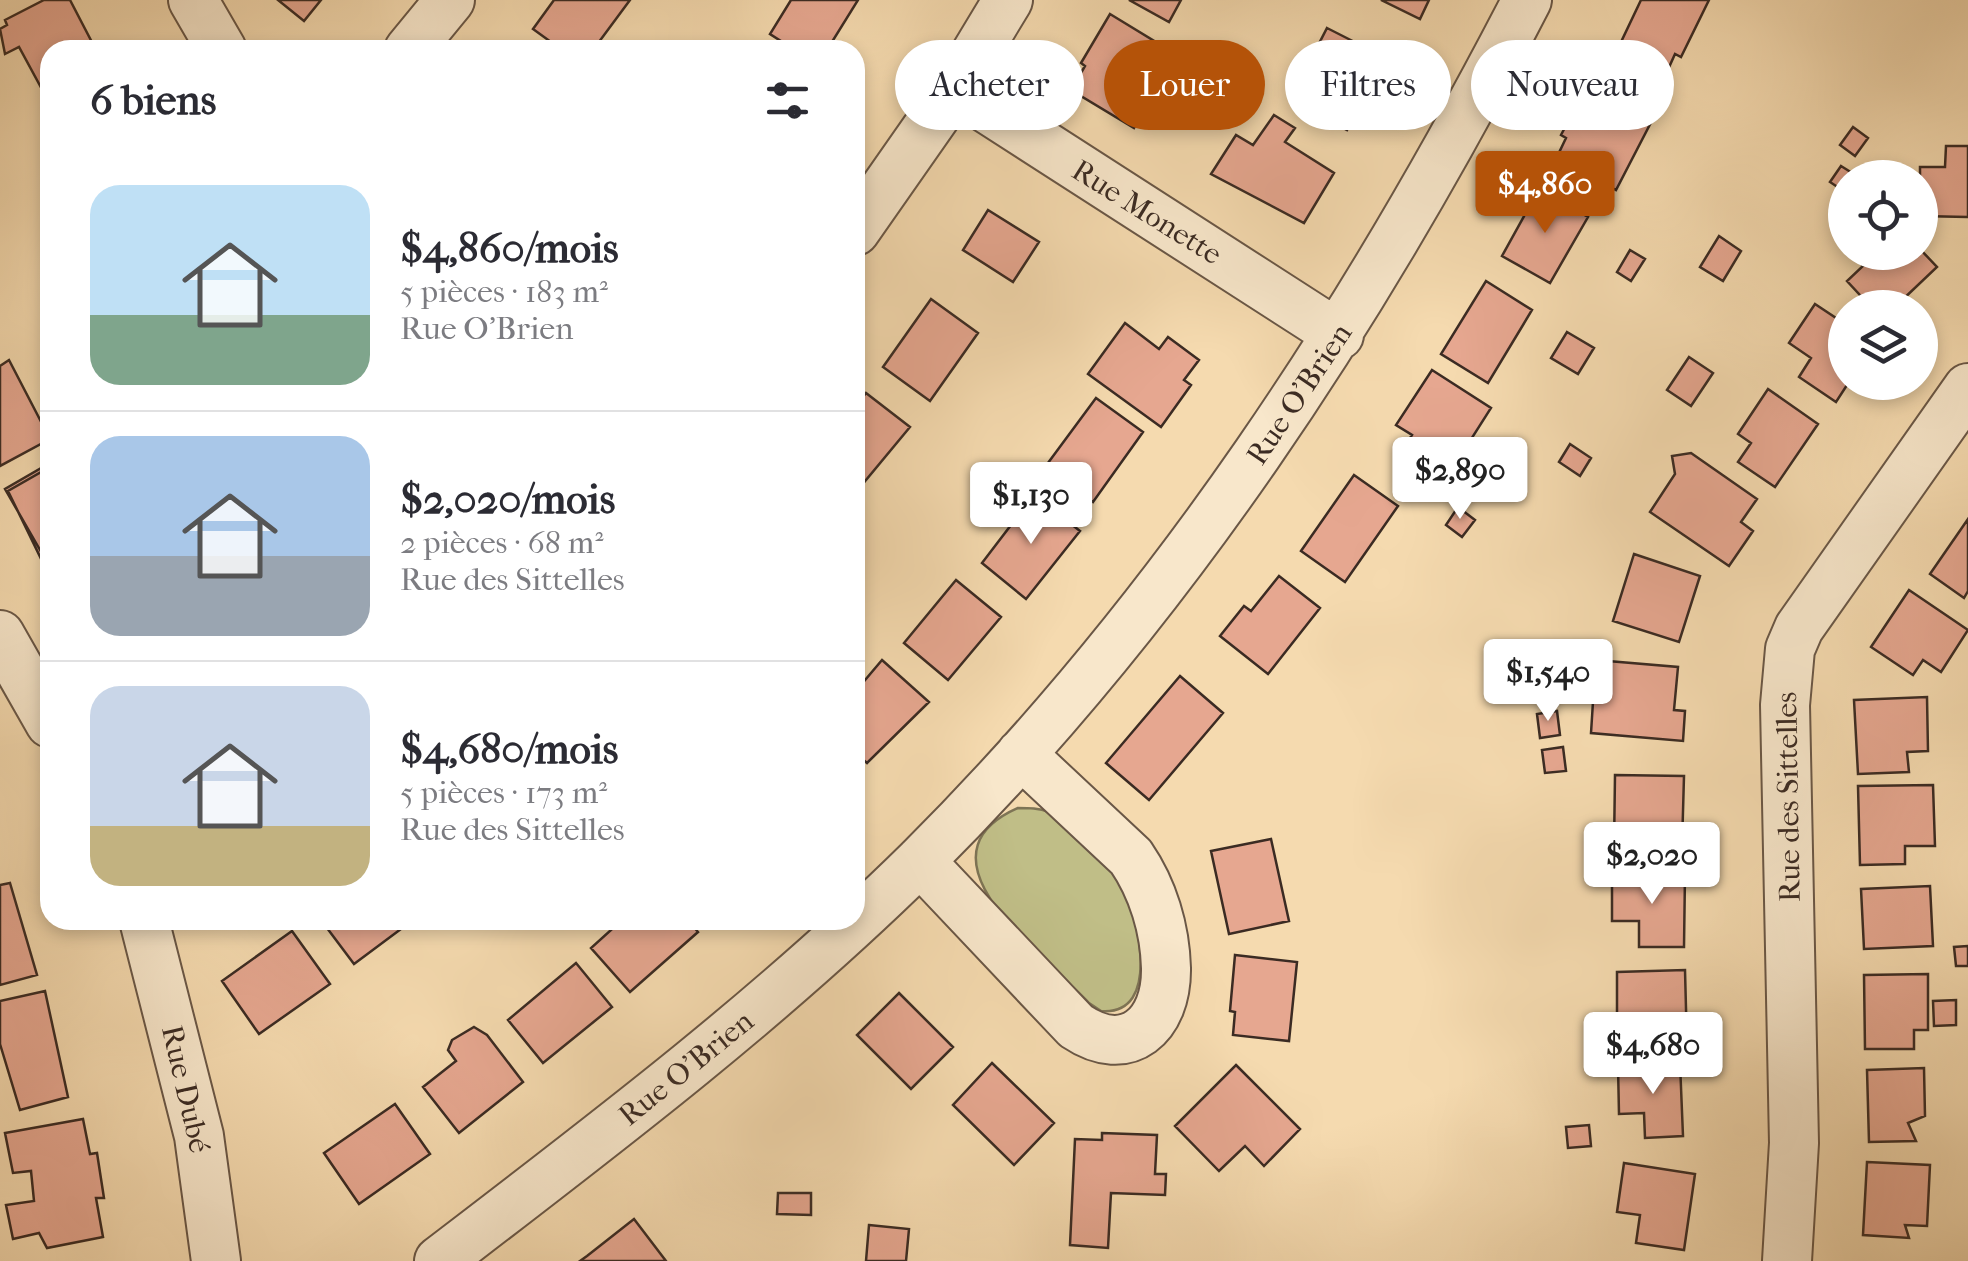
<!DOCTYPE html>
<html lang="fr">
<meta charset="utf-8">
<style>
:root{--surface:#fff;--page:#f7f7f7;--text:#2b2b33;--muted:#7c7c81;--line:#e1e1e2;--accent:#b45309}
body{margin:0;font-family:"IM FELL French Canon",serif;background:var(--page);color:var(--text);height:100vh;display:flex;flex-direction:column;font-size:38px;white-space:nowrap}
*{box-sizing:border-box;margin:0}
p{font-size:32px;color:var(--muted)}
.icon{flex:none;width:55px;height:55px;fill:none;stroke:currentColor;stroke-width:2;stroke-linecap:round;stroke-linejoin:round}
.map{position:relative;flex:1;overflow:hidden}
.details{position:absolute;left:40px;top:40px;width:825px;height:890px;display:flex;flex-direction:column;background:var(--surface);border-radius:30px;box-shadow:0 5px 15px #0003}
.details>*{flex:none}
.banner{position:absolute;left:895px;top:40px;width:922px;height:90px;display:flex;gap:20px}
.fabs{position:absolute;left:1828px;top:160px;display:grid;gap:20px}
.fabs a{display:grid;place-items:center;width:110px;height:110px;border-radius:50%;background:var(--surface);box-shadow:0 5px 15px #0003;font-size:50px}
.price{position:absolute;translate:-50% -85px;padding:0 22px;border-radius:10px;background:#fff;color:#222;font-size:32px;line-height:65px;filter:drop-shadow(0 2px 5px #0008)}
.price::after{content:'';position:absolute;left:50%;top:60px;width:30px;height:22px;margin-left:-15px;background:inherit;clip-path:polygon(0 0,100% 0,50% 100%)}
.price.selected{background:var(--accent);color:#fff}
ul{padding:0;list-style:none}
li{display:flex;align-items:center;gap:30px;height:250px;padding:0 50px}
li+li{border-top:2px solid var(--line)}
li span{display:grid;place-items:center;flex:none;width:280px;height:200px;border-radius:30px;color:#555}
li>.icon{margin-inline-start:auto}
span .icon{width:120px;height:120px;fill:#fffc;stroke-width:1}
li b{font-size:42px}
h2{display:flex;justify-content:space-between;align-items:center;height:120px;padding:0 50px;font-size:42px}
.pill{padding:0 35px;border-radius:45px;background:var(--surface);box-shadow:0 5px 15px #0003;font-size:35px;line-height:90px}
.pill.selected{background:var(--accent);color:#fff}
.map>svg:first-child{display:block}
.green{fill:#c0be87;stroke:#7e7455;stroke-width:2.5}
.building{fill:#e6a790;stroke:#3b2b23;stroke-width:2.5}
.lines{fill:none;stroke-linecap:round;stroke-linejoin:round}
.street-casing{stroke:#6a5746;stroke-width:52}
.street{stroke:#f8e7cb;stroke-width:48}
.labels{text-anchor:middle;stroke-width:8;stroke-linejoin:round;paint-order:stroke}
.street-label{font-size:30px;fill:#3b2b23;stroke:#f8e7cb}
</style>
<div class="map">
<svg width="1968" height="1261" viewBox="0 0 1968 1261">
<rect width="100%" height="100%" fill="#f5daaf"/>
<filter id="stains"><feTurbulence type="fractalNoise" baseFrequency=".002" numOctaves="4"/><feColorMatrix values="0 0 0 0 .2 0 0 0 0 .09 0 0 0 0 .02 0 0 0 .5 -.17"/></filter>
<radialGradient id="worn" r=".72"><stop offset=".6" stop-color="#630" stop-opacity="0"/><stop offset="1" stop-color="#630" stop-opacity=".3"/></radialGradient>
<path class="green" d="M1018,808c11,0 21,0 31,4 15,6 64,56 72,71 17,31 42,133 -20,128l-12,-8c-44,-46 -182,-146 -71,-195z"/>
<path class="building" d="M44,0h26l26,50h-46v39l-6,4 -25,-46 -14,7 -5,-25 7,-4 -2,-5z
M278,0h43l-17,21z
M554,0h76l-37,50h-31l-29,-21z
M791,0h67l-31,50h-32l-25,-16z
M1129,0h52l-12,22z
M1381,0h48l-9,19z
M1641,0h68l-28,57 -6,-3 -14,31 -49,-24z
M1110,14l54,33 -30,48 14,9 -14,24 -63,-38 14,-24 -4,-3z
M1327,28l57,29 -37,73 -57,-30z
M1595,71l65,34 -44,85 -60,-31 10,-21 -5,-3z
M1274,115l21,13 -10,14 49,31 -30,50 -93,-49 25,-39 17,10z
M1853,127l15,11 -13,18 -15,-11z
M1946,146h22v71l-48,-1v-49h25z
M1841,166l16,10 -12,2v14l-15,-10z
M1539,189l49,28 -38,66 -48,-27z
M988,210l51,32 -26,40 -50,-32z
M1719,236l22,15 -18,30 -23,-14z
M1920,249l17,18 -39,37 -5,-4 -8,8h-13l-25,-27 16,-15 -7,-8 5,-6h59z
M1630,250l15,9 -14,22 -14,-9z
M1486,281l46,29 -44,73 -47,-29z
M931,299l47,34 -48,68 -47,-34z
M1815,304l30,20v58h4l-13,20 -37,-25 12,-19 -22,-15z
M1125,323l34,26 9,-12 31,23 -15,20 7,5 -30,42 -73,-53z
M1567,332l27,16 -16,26 -27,-16z
M1689,357l24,16 -22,33 -24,-16z
M9,360l41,79 -50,27v-100z
M1432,370l59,38 -49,77 -44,-28 14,-22 -16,-10z
M1768,389l50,35 -43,63 -37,-25 13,-19 -13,-9z
M866,393l44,34 -54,65 -1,-85z
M1096,398l47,34 -50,70 -48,-35z
M1570,444l21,14 -11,18 -21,-14z
M1691,453l66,46 -16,23 12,9 -24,35 -79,-54 25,-38 -3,-18z
M50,463v97l-3,2 -42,-73z
M50,467v97l-5,3 -37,-76z
M1354,475l44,31 -53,76 -44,-31z
M1034,495l46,36 -54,68 -44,-36z
M1458,507l17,13 -13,17 -16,-12z
M1968,519v72l-4,7 -34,-24z
M1634,554l66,22 -21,66 -66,-21z
M1279,576l41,32 -52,66 -48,-38 24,-30 7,5z
M956,580l45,37 -53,63 -44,-37z
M1909,590l59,40 -27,42 -18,-12 -10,15 -42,-28z
M882,660l47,42 -62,61 -12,-10v-61z
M1596,660l82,7 -4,43 11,1 -2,30 -92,-8 3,-47 -12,-14z
M1180,676l43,37 -74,87 -43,-37z
M1927,697l1,54 -21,1 2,20 -51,2 -4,-74z
M1557,711l3,24 -20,3 -3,-24z
M1563,747l3,24 -21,2 -3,-23z
M1615,775l69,1 -2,71h-68z
M1933,785l2,61h-30v18l-45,1 -2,-79z
M1271,839l18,82 -60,13 -18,-83z
M1612,873l73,1 -1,73h-45v-26h-27z
M10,883l27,92 -37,10v-100z
M1930,886l3,60 -69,3 -3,-60z
M321,920h92l-59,44z
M622,920h66l10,12 -68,60 -39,-44z
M292,931l38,53 -71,50 -37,-53z
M1968,946v20h-12l-2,-19z
M1235,955l62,7 -8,79 -56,-6 2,-23 -5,-1z
M576,963l36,44 -69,56 -35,-43z
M1685,970l2,77h-47l-1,-25 -22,1v-51z
M1928,974v56h-14v19h-49l-1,-74z
M45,991l23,106 -48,13 -20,-66v-43z
M899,993l54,54 -42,42 -54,-54z
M1956,1000v25l-22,1 -1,-25z
M474,1027l13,8 36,47 -64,51 -36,-46 33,-26 -8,-11 4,-10z
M992,1063l62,60 -40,42 -61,-60z
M1680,1063l3,73 -38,2 -1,-25 -25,1 -1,-48z
M1236,1065l64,64 -36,37 -19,-20 -26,25 -44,-45z
M1924,1068l1,48 -17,7 8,18 -47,1 -2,-72z
M395,1104l35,50 -71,50 -35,-51z
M83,1119l7,35 7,-1 7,45h-8l7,39 -56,11 -8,-15 -26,6 -7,-34 28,-4 -3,-30 -18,2 -8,-40z
M1589,1125l2,21 -23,2 -2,-21z
M1102,1133l55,2 -2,39h11l-1,21 -54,-2 -3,55 -38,-3 5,-106 27,1z
M1867,1162l63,3 -3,61 -22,-1 4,13 -46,-3z
M1624,1163l71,11 -11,76 -48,-7 4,-28 -23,-3z
M778,1193h33v22l-34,-1z
M634,1219l32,42h-86l7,-5z
M869,1225l40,4 -3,32h-40z"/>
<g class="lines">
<g class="street-casing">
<path id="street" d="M193,0l29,50
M409,50l41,-50
M955,88l384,247
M855,231l100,-143 53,-88
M0,635l50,88
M920,861l156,165c52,35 91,-1 90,-58 -1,-39 -13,-79 -35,-111l-110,-103
M144,920l55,216 17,125
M439,1261c166,-127 332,-253 481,-400 252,-251 445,-547 607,-861
M1787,1261l7,-118 -9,-438 5,-56 9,-21 169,-240"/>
</g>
<use href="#street" class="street"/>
</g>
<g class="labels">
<g class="street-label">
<text transform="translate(1147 212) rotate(32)" y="10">Rue Monette</text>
<text transform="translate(1299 394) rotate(-56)" y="10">Rue O'Brien</text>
<text transform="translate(1788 797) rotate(-91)" y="10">Rue des Sittelles</text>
<text transform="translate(686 1068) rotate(-39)" y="10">Rue O'Brien</text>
<text transform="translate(186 1089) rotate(77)" y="10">Rue Dubé</text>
</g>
</g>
<rect width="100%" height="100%" filter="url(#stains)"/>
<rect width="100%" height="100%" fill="url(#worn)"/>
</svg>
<div class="fabs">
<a><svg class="icon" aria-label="locate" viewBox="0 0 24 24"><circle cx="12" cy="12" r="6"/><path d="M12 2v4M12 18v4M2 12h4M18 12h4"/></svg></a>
<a><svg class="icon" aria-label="layers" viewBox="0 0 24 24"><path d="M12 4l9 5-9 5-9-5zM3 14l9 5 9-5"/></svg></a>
</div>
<b class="price selected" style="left:1545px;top:236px">$4,860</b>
<b class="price" style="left:1460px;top:522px">$2,890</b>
<b class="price" style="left:1031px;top:547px">$1,130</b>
<b class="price" style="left:1548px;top:724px">$1,540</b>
<b class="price" style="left:1652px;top:907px">$2,020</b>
<b class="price" style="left:1653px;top:1097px">$4,680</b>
<div class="banner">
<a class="pill">Acheter</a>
<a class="pill selected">Louer</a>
<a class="pill">Filtres</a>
<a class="pill">Nouveau</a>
</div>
<section class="details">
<h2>6 biens<svg class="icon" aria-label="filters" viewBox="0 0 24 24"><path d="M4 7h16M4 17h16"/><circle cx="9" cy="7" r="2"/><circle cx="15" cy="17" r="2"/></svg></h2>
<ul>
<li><span style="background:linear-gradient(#bfe0f5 65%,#7fa58c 0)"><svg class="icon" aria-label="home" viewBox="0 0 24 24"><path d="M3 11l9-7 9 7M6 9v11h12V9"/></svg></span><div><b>$4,860/mois</b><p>5 pièces · 183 m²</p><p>Rue O'Brien</p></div></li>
<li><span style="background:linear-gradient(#a9c7e8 60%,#9aa5b1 0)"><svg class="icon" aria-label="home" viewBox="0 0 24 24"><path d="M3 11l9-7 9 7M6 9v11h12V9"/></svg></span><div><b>$2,020/mois</b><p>2 pièces · 68 m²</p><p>Rue des Sittelles</p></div></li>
<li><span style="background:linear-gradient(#c9d6e8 70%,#c2b280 0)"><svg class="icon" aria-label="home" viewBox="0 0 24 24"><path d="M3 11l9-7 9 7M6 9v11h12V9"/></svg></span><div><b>$4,680/mois</b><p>5 pièces · 173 m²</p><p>Rue des Sittelles</p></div></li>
</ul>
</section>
</div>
